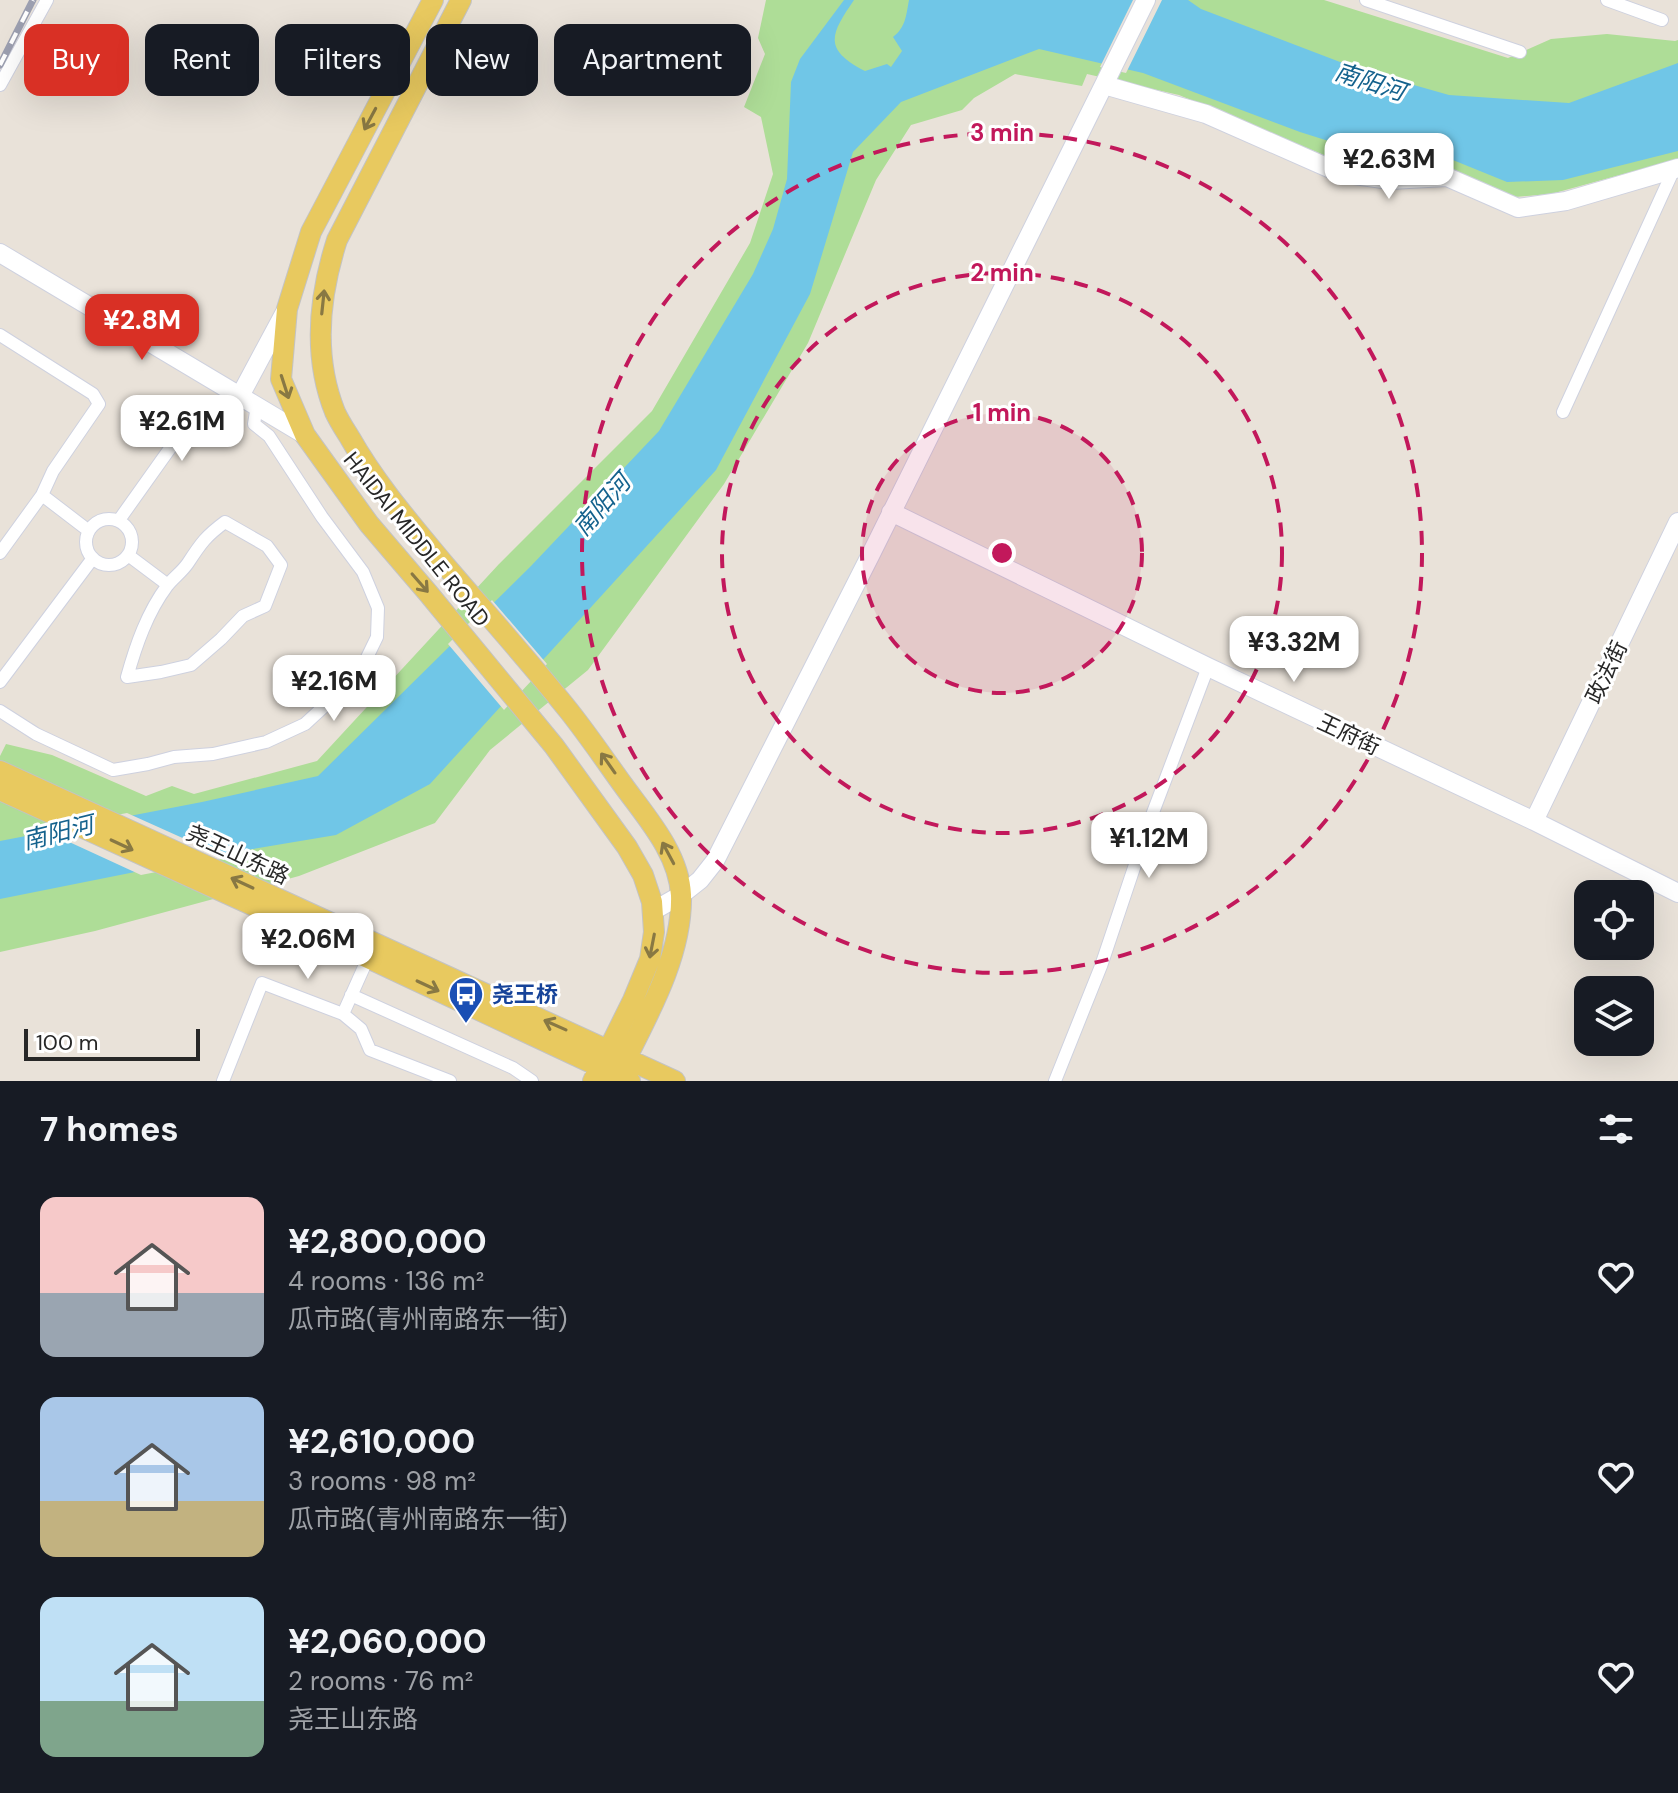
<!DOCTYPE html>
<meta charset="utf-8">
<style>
:root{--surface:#171b24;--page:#20242c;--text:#f1f3f6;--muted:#9ea1a6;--accent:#d93025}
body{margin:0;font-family:"DM Sans","Noto Sans SC",sans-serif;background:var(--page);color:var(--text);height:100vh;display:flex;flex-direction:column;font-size:30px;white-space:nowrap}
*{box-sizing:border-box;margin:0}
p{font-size:26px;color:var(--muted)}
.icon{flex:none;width:44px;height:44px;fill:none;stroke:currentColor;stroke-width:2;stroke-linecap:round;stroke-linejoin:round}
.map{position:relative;height:1081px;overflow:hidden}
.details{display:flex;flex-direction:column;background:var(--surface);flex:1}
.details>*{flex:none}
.hud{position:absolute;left:24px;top:24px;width:800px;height:72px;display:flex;gap:16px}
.controls{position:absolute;left:1574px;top:880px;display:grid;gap:16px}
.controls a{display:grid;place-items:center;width:80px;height:80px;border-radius:16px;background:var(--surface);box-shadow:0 8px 32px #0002;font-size:40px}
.scale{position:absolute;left:24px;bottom:20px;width:176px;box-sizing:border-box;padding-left:8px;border:4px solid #272727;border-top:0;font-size:22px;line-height:28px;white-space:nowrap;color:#272727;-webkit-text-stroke:6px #fff;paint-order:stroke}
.price{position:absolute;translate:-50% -68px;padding:0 18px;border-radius:16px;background:#fff;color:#222;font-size:26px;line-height:52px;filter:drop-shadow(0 2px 4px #0008)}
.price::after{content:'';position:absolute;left:50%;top:48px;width:24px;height:18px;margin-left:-12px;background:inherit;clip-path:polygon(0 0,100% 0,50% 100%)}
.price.selected{background:var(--accent);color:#fff}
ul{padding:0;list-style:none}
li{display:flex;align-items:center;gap:24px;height:200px;padding:0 40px}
li span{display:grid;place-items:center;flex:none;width:224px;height:160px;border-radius:16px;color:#555}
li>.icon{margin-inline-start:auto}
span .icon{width:96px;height:96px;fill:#fffc;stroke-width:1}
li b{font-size:34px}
h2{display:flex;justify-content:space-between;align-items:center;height:96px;padding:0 40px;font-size:34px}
.chip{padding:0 28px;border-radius:16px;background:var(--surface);box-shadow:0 8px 32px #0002;font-size:28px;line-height:72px}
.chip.selected{background:var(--accent);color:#fff}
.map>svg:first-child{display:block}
.green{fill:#aedd97}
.water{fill:#70c6e7}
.pier{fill:#e9e2d9}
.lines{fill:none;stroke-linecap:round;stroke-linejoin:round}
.street-casing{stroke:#ced1df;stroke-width:14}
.secondary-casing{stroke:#ced1df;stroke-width:20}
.primary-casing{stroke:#c3c3c3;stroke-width:22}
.street{stroke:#fff;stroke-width:12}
.secondary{stroke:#fff;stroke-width:18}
.primary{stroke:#e8c95f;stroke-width:20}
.rail-casing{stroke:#9c9fb0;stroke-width:7}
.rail{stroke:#fff;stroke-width:4;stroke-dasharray:12;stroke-linecap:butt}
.oneway{stroke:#887843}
.ring{fill:none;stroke:#c2185b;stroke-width:4;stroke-dasharray:14 10}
.labels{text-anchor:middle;stroke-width:6;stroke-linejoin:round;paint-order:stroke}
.street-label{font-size:22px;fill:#272727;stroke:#fff}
.transit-label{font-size:22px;font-weight:bold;fill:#164399;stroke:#fff;text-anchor:start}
.water-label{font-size:24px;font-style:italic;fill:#14628d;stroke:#fff}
.centre{fill:#c2185b;stroke:#fff;stroke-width:4}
.ring-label{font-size:24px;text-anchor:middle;font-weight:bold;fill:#c2185b;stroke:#fff;stroke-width:6;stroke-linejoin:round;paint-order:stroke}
</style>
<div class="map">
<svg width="1678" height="1081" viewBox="0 0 1678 1081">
<rect width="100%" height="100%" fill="#e9e2d9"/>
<path class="green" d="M766,0h558l184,58 43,-19 56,-5 68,7 3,-1v119l-127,35 -36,3 -80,-30 -87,-2 -169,-70 -92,-21 -5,12 -67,-12 -41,24 -12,12 -51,15 -35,55 -68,163 -84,141 -136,186 -98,80 -55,73 -136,53 -204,55 -95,21v-196l6,-12 46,11 94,41 26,-10 22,8 123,-33 182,-197 153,-153 98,-168 23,-69 -12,-57 -17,-10 21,-53 -7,-16z"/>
<path class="water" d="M844,0h10c-24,35 -31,49 11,71l22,-7 4,3 11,-16 -9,-14c13,-10 13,-22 16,-37h279l13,9 160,61 88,25 120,8 109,-40v88l-115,29 -56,2 -64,-26 -75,-20 -12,5 -18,3 -38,-12 -157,-59 -104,-24 -138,53 -48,50 -43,142 -94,176 -286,314 -94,51 -101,17 -235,47v-58l202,-39 116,-26 213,-210 128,-135 94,-157 20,-45 14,-50 4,-97 9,-23z"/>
<path class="pier" d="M1133,0h29l-36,73 -26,-6z
M492,600l55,64 -43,46 -56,-66z
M127,813l100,45 -86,17 -100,-46z"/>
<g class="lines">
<g class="street-casing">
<path id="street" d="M1366,0l154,52
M1607,0l55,20
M0,85l47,-85
M0,335l93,59 6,10 -46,67 -11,24 -42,58
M1563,412l111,-243
M42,495l47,36
M86 542a23 23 0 1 1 46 0a23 23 0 1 1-46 0Z
M119,520l74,-104 13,-10 34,-10
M225,522l42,24 14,19 -16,41 -22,10 -22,23 -30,26 -30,7 -34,5c9,-32 20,-64 40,-91 6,-8 15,-14 21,-23 13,-20 18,-27 37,-41z
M128,555l40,30
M0,682l93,-124
M0,711l36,23 77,36 35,-6 26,-7 39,-3 53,-12 39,-18 54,-50 18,-37 1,-29 -15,-36 -41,-55 -53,-81 -15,-12 3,-18
M351,995l162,73 19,13
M343,1014l25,-56
M223,1081l39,-98 81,31 18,15 9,21 80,31
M1055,1081l46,-115 48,-143 59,-156"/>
</g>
<g class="secondary-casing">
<path id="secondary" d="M1104,85l102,29 134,59 50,7 57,-3 71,31 48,-7 112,-33
M0,253l305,182
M240,396l45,-84
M891,512l317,155 326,154 144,72
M1534,821l144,-299
M653,911l28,-16 19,-15 15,-19 155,-305 276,-556"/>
</g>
<g class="primary-casing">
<path id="primary" d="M433,0l-122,232 -24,77 -6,70 24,56 64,89 59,69 126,153 73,101 16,28 9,27 2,30 -4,27 -17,41 -40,81
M461,0l-124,240c-18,56 -24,117 -2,172 4,9 10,18 15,26 26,46 61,86 94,126 42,49 85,97 125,147 19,24 36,49 54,74 23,32 56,68 58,110 2,64 -39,130 -66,186
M0,771l675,310
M0,790l368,168 262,123"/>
</g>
<use href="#street" class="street"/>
<use href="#secondary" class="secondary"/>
<use href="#primary" class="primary"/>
<g class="rail-casing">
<path id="rail" d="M0,65l33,-65"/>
</g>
<use href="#rail" class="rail"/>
</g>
<defs><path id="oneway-shaft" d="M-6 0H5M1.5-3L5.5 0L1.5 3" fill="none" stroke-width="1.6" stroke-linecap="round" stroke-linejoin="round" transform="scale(2)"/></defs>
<g class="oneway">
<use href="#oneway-shaft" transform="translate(370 119) rotate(118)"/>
<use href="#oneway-shaft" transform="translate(323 302) rotate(-84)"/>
<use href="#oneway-shaft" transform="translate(285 387) rotate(72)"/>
<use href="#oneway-shaft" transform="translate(420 583) rotate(49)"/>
<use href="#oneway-shaft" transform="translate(608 763) rotate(-125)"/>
<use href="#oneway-shaft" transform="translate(122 845) rotate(25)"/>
<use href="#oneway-shaft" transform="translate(668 853) rotate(-118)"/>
<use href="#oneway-shaft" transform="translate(242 883) rotate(-155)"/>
<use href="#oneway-shaft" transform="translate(652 946) rotate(101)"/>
<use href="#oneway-shaft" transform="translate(428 986) rotate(25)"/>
<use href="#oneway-shaft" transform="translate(555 1025) rotate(-156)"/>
</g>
<circle cx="1002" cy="553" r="140" fill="#c2185b" fill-opacity=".12"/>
<g class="ring">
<circle cx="1002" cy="553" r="140"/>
<circle cx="1002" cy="553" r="280"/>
<circle cx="1002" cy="553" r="420"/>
</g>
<defs>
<g id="bus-pin" transform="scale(1.8)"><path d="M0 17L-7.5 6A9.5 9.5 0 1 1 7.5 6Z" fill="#1a4fb4" stroke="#fff"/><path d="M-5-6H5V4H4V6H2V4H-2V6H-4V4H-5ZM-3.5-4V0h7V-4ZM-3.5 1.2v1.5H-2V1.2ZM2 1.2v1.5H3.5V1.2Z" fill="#fff"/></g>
</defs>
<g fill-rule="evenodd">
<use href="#bus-pin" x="466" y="994"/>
</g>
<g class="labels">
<g class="street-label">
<text transform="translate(417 539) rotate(51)" y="8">HAIDAI MIDDLE ROAD</text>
<text transform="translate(1606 672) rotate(-64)" y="8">政法街</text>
<text transform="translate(1349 734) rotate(25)" y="8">王府街</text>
<text transform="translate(238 854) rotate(25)" y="8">尧王山东路</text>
</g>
<g class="transit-label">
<text x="492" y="1002">尧王桥</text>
</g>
<g class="water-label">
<text transform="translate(1370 82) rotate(18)" y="8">南阳河</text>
<text transform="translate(602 505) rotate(-49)" y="8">南阳河</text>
<text transform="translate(58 833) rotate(-14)" y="8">南阳河</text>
</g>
</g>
<circle cx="1002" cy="553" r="12" class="centre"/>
<g class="ring-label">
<text x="1002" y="141">3 min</text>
<text x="1002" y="281">2 min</text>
<text x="1002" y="421">1 min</text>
</g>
</svg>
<div class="controls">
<a><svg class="icon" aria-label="locate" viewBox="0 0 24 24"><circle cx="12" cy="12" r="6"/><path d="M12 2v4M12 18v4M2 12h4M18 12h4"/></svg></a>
<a><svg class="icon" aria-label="layers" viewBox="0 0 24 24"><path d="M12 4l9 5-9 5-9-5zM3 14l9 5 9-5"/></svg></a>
</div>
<div class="scale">100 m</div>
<b class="price" style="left:1389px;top:201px">¥2.63M</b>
<b class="price selected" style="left:142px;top:362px">¥2.8M</b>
<b class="price" style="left:182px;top:463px">¥2.61M</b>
<b class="price" style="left:1294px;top:684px">¥3.32M</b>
<b class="price" style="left:334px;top:723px">¥2.16M</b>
<b class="price" style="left:1149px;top:880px">¥1.12M</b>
<b class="price" style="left:308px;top:981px">¥2.06M</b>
<div class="hud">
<a class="chip selected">Buy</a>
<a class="chip">Rent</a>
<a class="chip">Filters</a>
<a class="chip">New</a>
<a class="chip">Apartment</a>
</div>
</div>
<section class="details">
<h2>7 homes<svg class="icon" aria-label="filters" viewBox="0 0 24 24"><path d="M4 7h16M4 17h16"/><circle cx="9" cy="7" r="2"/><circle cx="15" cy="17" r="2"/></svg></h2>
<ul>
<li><span style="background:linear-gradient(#f6c9c9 60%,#9aa5b1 0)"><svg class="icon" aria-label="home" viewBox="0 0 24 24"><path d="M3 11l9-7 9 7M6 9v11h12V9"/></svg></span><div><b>¥2,800,000</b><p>4 rooms · 136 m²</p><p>瓜市路(青州南路东一街)</p></div><svg class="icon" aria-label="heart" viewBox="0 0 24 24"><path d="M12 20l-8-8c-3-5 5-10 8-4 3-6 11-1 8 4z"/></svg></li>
<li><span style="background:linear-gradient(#a9c7e8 65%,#c2b280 0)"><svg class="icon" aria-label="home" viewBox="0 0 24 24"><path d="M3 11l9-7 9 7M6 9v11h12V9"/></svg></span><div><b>¥2,610,000</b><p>3 rooms · 98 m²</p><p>瓜市路(青州南路东一街)</p></div><svg class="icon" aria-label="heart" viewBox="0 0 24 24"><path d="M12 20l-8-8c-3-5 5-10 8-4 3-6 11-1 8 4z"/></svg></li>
<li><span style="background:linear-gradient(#bfe0f5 65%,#7fa58c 0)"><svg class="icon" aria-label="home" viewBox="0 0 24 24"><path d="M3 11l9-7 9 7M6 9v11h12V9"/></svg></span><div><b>¥2,060,000</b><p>2 rooms · 76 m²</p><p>尧王山东路</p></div><svg class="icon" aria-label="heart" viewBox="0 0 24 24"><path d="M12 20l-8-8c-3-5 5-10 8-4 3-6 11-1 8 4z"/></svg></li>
</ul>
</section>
